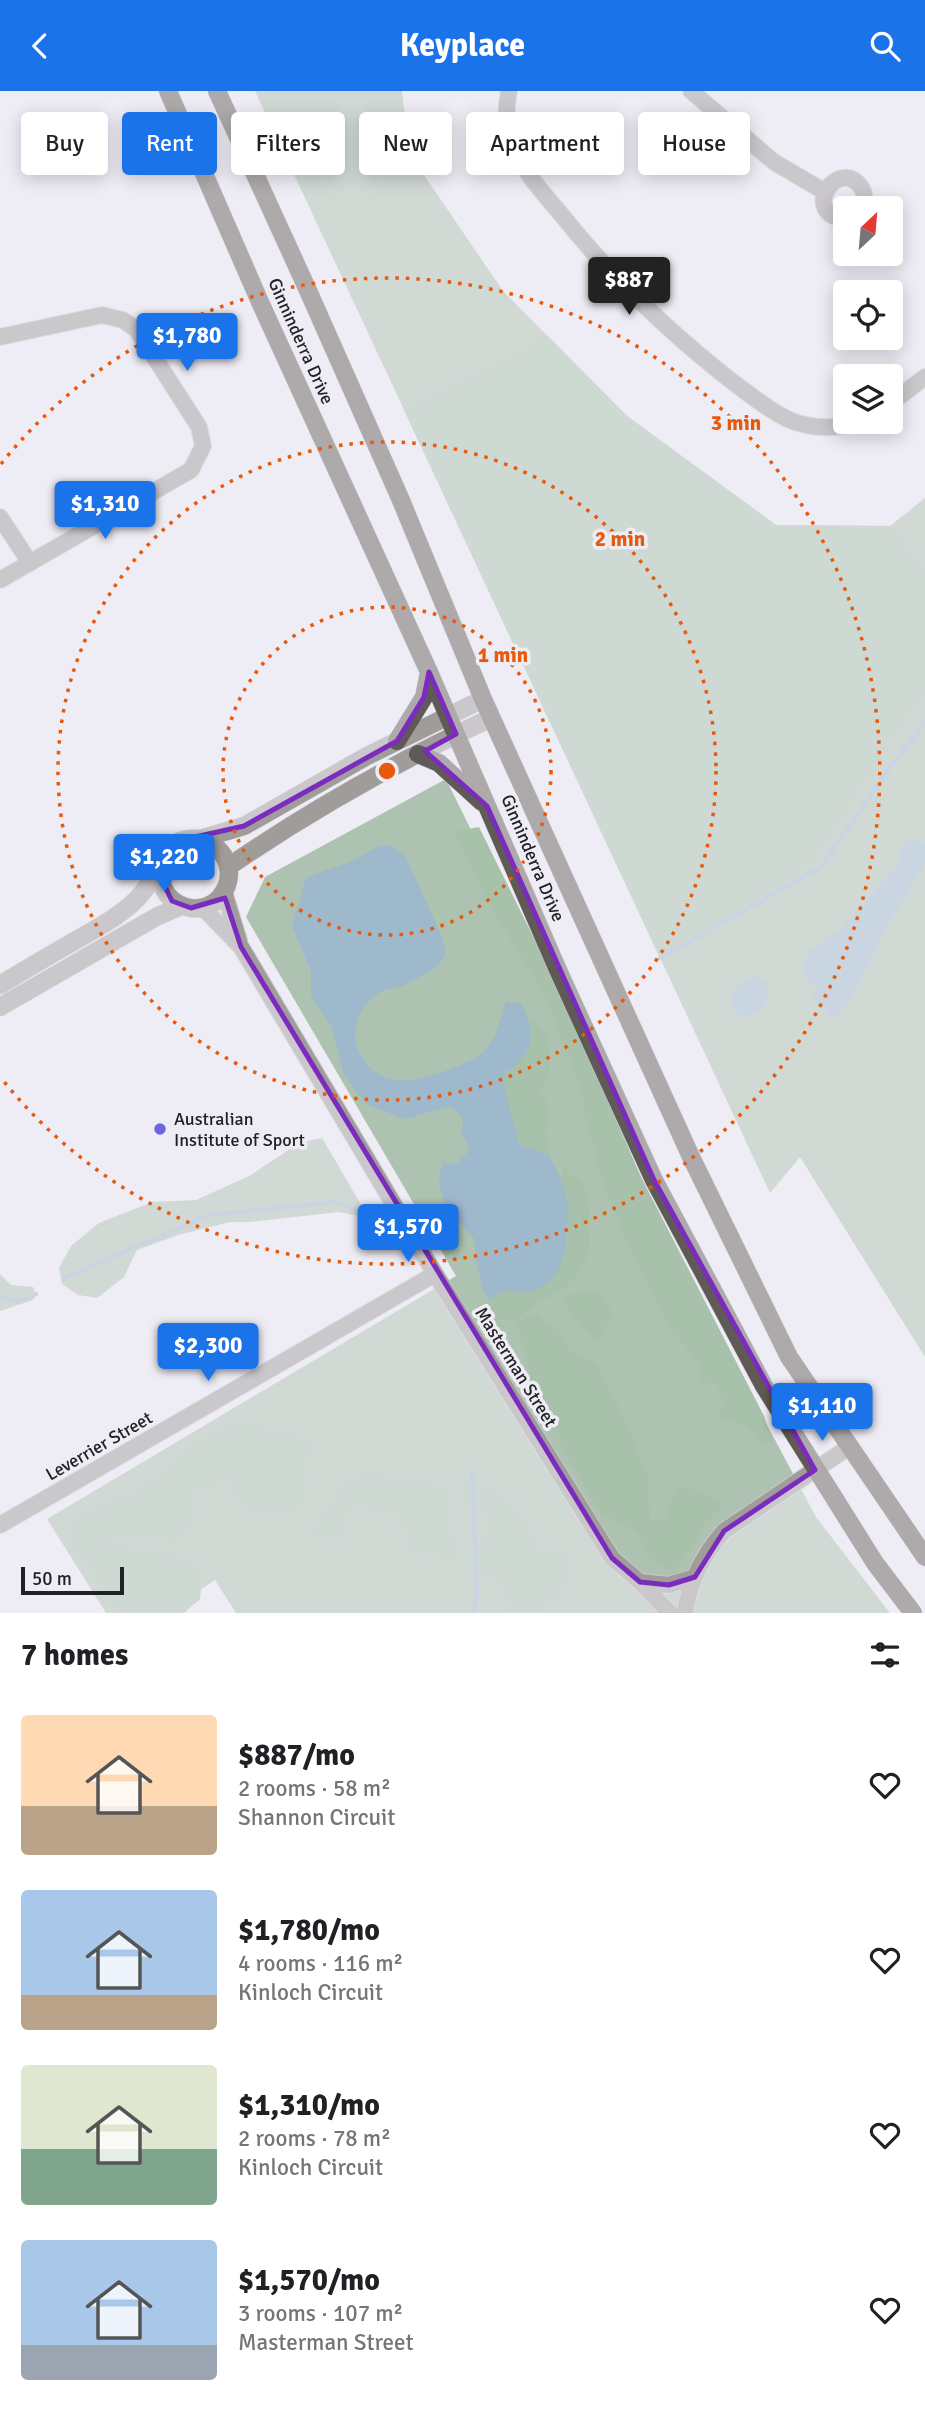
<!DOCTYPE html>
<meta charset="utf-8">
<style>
:root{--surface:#fff;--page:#f2f2f2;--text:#202124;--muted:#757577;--accent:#1a73e8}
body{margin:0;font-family:Signika,sans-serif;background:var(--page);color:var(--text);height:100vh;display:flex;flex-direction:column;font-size:26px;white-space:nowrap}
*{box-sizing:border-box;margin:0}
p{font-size:23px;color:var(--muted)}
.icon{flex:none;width:38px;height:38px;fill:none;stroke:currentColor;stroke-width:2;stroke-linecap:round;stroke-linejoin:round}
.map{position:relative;height:1522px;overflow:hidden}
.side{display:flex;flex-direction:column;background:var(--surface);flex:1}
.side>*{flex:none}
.guide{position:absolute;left:21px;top:21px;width:884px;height:63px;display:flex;gap:14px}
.needle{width:46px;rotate:26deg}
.tools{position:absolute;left:833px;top:105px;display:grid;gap:14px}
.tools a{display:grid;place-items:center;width:70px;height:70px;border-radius:7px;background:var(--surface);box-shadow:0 4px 18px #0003;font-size:35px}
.scale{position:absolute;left:21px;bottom:18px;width:103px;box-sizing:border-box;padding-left:7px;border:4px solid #222124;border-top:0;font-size:19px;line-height:24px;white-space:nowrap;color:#222124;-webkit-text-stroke:5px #eeecf4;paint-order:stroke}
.price{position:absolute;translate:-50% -60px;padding:0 16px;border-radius:7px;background:var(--accent);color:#fff;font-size:23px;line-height:46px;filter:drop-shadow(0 2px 4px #0008)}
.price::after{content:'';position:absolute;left:50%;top:42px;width:21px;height:16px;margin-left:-10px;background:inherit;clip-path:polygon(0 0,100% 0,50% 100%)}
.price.on{background:#222;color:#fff}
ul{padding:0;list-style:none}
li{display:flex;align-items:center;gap:21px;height:175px;padding:0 21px}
li span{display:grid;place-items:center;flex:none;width:196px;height:140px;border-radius:7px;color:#555}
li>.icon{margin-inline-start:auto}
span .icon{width:84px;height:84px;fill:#fffc;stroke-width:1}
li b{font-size:30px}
h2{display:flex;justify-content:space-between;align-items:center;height:84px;padding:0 21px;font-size:30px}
.chip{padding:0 24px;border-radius:7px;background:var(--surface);box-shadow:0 4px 18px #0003;font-size:24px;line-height:63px}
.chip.on{background:var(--accent);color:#fff}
header{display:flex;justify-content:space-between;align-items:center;height:91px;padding:0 21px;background:var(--accent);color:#fff;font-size:32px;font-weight:700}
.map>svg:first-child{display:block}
.green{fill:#adc2b0}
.forest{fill:#a8c1ab}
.water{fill:#9eb8cc}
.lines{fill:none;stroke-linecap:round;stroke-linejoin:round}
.stream{stroke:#9eb8cc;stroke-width:4.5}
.minor-casing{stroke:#c9c7cf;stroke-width:18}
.tertiary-casing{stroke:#c9c7cf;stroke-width:19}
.primary-casing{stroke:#c9c7cf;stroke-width:19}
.minor{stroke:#a09c9a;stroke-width:16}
.tertiary{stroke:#a09c9a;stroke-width:18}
.primary{stroke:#605a56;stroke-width:18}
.marked{fill:none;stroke:#7b2cbf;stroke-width:5;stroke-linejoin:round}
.ring{fill:none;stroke:#e8590c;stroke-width:3.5;stroke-dasharray:3.5 7}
.poi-dot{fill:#6f65df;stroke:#eeecf4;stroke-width:2.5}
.labels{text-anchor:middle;stroke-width:7;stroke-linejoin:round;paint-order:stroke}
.street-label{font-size:18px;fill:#222124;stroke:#eeecf4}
.poi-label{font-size:18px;fill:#222124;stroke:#eeecf4;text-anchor:start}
.centre{fill:#e8590c;stroke:#eeecf4;stroke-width:3.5}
.ring-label{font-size:21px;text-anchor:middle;font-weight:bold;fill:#e8590c;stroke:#eeecf4;stroke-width:7;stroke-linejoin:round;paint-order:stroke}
</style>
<header><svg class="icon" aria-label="back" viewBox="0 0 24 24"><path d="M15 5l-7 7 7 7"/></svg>Keyplace<svg class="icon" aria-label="search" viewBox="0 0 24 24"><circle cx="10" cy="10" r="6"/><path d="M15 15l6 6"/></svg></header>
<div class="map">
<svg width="925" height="1522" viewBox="0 0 925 1522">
<rect width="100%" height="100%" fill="#eeecf4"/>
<path class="green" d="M255,0h147l7,62 94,138 124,125 149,109 114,1 35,-28v859l-125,-200 -30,36z
M446,688l262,535 108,203 74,96h-654l-21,-33 -49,33h-60l-59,-94 409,-243 -210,-359 19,-40z
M322,1047l44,75 -2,4 -25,-5 -90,10h-19l-52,13 -41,15 -13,27 -27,21 -19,-3 -16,-11 -3,-16 12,-22 28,-23 53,-21 44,-2 53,-24 50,-33z
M0,1183l11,11 22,2 3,7 -3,6 -33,11z"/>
<path class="forest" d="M547,244l80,81 149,109 115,1 34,42v126l-42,59 -68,109 -155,96 -257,-550z
M479,736l81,164 81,186 123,239 8,24 -11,4 -15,-17 -27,-9 5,-16 -7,-18 -18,-2 2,-18 -27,-30 -42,-79 -30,-75 -16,-61 -5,-30 -35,-92 -55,-89 -38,-76z
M531,929l17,14 2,36 -10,21 11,18 -6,24 4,22 -30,-11 -14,-54 -2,-16c16,-10 31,-36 28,-54z
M564,1077l19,17 7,23v43l-8,17 -10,13 -12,11 -24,12 -17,15 -25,1 11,6 -9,6 -1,4 6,4 -11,4 -18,-28 5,-10 26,-15 12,2 49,-38 5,-45 -8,-31z
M592,1199l12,5 8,19 -8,15 -1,8 -9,2 -13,-12 -17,-24 5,-8z
M537,1222l25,21 7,17 26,13 21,36 32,76 2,44 15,1 11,-36 31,9 18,10 -21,20 -9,20 -22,28 -22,-13 -14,-27 -37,-20 -37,-63 -14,-42 -18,-21 -4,-28 -11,-35z
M239,1327l74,22 7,5 -17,20 5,26 -9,21 -19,-2 -19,7 -23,-15 -10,-19 -32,6 -5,9 2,22 -13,23 -52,-7 -22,7 66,10 31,14 -3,32 -16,14h-56l-9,-3 -14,-14 -10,-20 -18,-21 -12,-27 28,-22 30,-10 35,-20 11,-15 30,-24z
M368,1381l81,13 5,25 -4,19 13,15 -8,16 -35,-5 -12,-7 -5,-18 -10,-18 -36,-4 -10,8 2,8 -3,19 -16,-4 -20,1 3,-14 34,-46z
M478,1390c38,21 46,26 61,69l18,-3 11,10 6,16 -13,21 -22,19h-29l-12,-32 -17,-4 -12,-14 7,-21 14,-11 -1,-11 -28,-23v-14z"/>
<path class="water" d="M913,747l12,5v21l-39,64 -32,67 -16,21h-8l-18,-21 6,-9 -12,-6 -4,-15 7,-14 34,-24 53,-60 8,-23z
M387,754l7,2 12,10 37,83c7,21 -7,27 -22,36 -6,3 -13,8 -19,10 -4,2 -7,1 -11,2 -17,4 -31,19 -35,37 -5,25 13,51 39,55 20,4 81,-16 93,-33 9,-12 13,-32 18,-45l15,1c17,31 13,52 -18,71l2,16 14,54 30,11 12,24 8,31 -5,45 -5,14 -9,12 -11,8 -12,4 -24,-2 -13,8 -8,-9c-1,-18 -9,-33 -7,-50 -19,-23 -47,-47 -31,-78l5,2 10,-2 9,-11 -1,-10 -7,-7c7,-13 1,-25 -14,-27l-40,12 -39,-14 -23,-30 -13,-50 -20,-29v-25l-19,-44 14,-49 48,-18 25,-14z
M755,885l13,7v15l-9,15 -17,3 -13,-10c4,-16 9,-25 26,-30z"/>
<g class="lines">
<path class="stream" d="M660,867l161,-91 70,-101 34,-43
M427,1132l23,-14
M64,1187l145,-63 128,-13 23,10 21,32 5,3 4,-2
M0,1206l17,5 19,-8
M472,1378l5,125 -4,19"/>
<g class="minor-casing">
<path id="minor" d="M509,0c-4,19 -3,39 5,57 10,24 29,45 46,65 51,64 110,120 174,170 18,13 37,29 58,38 22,8 45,8 67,1
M691,0l83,71 51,30
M845,128c-46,-5 -7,-63 16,-32 5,7 4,14 1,21
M0,246l102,-22 21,5 14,10 62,97 4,19 -12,24 -191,110
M891,312l34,-26
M0,426l30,46
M224,801l15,49
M202,816l39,40 194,327 177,284 28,24 30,31
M0,1434l435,-251
M640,1491l29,3 26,-8
M685,1522c4,-30 19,-59 39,-82l125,-84"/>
</g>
<g class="tertiary-casing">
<path id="tertiary" d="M200,748l44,-13 123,-70 116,-57
M228,776c83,-57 172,-107 263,-149
M0,894c26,-16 52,-31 78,-46 23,-13 49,-27 65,-47 13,-16 17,-43 37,-51 27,-11 57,16 47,44 -16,43 -79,22 -65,-26
M0,916l156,-90 25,-11"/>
</g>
<g class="primary-casing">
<path id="primary" d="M168,0l92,211 169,370 129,298 96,210 110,206 111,177 38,50
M217,0l89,195 94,212 83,201 209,460 97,198 136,200
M397,650l27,-44 5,-25
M418,663l21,9 43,39"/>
</g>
<use href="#minor" class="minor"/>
<use href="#tertiary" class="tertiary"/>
<use href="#primary" class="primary"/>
</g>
<path d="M0 0H925V1522H0ZM429,581l27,62 -31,17 62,55 167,374 161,290 -91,61 -29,46 -26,8 -29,-3 -28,-24 -371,-611 -16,-49 -34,10 -19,-7 -13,-27 7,-23 16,-11 62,-14 153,-85 27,-44z" fill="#eeecf4" fill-opacity=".55" fill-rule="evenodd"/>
<path class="marked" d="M429,581l27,62 -31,17 62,55 167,374 161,290 -91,61 -29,46 -26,8 -29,-3 -28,-24 -371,-611 -16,-49 -34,10 -19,-7 -13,-27 7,-23 16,-11 62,-14 153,-85 27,-44z"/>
<g class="ring">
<circle cx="387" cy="680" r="164"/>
<circle cx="387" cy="680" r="329"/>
<path d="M1 373A493 493 0 1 1 1 987"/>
</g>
<circle class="poi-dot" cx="160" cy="1038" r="7"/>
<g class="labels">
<g class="street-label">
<text transform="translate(301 250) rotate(66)" y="6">Ginninderra Drive</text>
<text transform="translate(533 767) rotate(67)" y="6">Ginninderra Drive</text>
<text transform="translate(516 1276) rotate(58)" y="6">Masterman Street</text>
<text transform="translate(99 1355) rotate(-30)" y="6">Leverrier Street</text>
</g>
<g class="poi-label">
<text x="174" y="1034">Australian<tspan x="174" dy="21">Institute of Sport</tspan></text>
</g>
</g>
<circle cx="387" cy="680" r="10" class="centre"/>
<g class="ring-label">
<text x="736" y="339">3 min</text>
<text x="620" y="455">2 min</text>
<text x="503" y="571">1 min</text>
</g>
</svg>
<div class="tools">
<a><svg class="needle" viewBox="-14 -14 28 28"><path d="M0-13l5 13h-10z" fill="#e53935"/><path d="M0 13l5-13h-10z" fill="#757577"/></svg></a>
<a><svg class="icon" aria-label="locate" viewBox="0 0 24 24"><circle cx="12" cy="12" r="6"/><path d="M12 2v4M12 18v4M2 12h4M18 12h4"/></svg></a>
<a><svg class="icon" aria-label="layers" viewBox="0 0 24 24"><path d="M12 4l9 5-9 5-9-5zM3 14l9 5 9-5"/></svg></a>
</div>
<div class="scale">50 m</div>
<b class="price on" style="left:629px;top:226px">$887</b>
<b class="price" style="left:187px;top:282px">$1,780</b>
<b class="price" style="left:105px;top:450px">$1,310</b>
<b class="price" style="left:164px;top:803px">$1,220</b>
<b class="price" style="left:408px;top:1173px">$1,570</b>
<b class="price" style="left:208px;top:1292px">$2,300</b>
<b class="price" style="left:822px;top:1352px">$1,110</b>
<div class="guide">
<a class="chip">Buy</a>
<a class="chip on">Rent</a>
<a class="chip">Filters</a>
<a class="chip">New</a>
<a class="chip">Apartment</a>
<a class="chip">House</a>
</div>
</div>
<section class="side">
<h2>7 homes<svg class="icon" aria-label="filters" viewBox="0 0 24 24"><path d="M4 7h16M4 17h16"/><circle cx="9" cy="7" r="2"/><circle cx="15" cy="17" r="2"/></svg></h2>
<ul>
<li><span style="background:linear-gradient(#ffd9b3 65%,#b9a48a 0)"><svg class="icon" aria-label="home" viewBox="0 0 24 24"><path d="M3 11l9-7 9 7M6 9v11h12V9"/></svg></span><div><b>$887/mo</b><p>2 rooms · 58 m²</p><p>Shannon Circuit</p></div><svg class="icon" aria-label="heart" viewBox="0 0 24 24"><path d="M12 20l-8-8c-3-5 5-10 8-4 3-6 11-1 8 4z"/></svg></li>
<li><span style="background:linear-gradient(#a9c7e8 75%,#b9a48a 0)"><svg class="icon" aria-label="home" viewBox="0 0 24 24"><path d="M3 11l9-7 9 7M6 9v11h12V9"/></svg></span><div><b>$1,780/mo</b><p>4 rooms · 116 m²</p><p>Kinloch Circuit</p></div><svg class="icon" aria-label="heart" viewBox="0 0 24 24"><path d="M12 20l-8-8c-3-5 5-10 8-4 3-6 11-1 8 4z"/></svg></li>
<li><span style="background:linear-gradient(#dfe7d0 60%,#7fa58c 0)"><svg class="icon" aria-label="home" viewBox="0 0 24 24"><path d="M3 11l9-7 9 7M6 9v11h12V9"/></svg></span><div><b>$1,310/mo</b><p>2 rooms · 78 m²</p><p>Kinloch Circuit</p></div><svg class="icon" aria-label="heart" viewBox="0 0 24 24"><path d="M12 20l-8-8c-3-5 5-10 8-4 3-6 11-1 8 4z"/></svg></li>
<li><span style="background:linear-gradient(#a9c7e8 75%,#9aa5b1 0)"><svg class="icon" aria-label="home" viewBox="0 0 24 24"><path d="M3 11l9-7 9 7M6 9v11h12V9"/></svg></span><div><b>$1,570/mo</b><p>3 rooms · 107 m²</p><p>Masterman Street</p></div><svg class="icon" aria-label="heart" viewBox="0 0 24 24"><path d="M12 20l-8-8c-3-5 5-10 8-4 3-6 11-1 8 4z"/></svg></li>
</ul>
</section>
